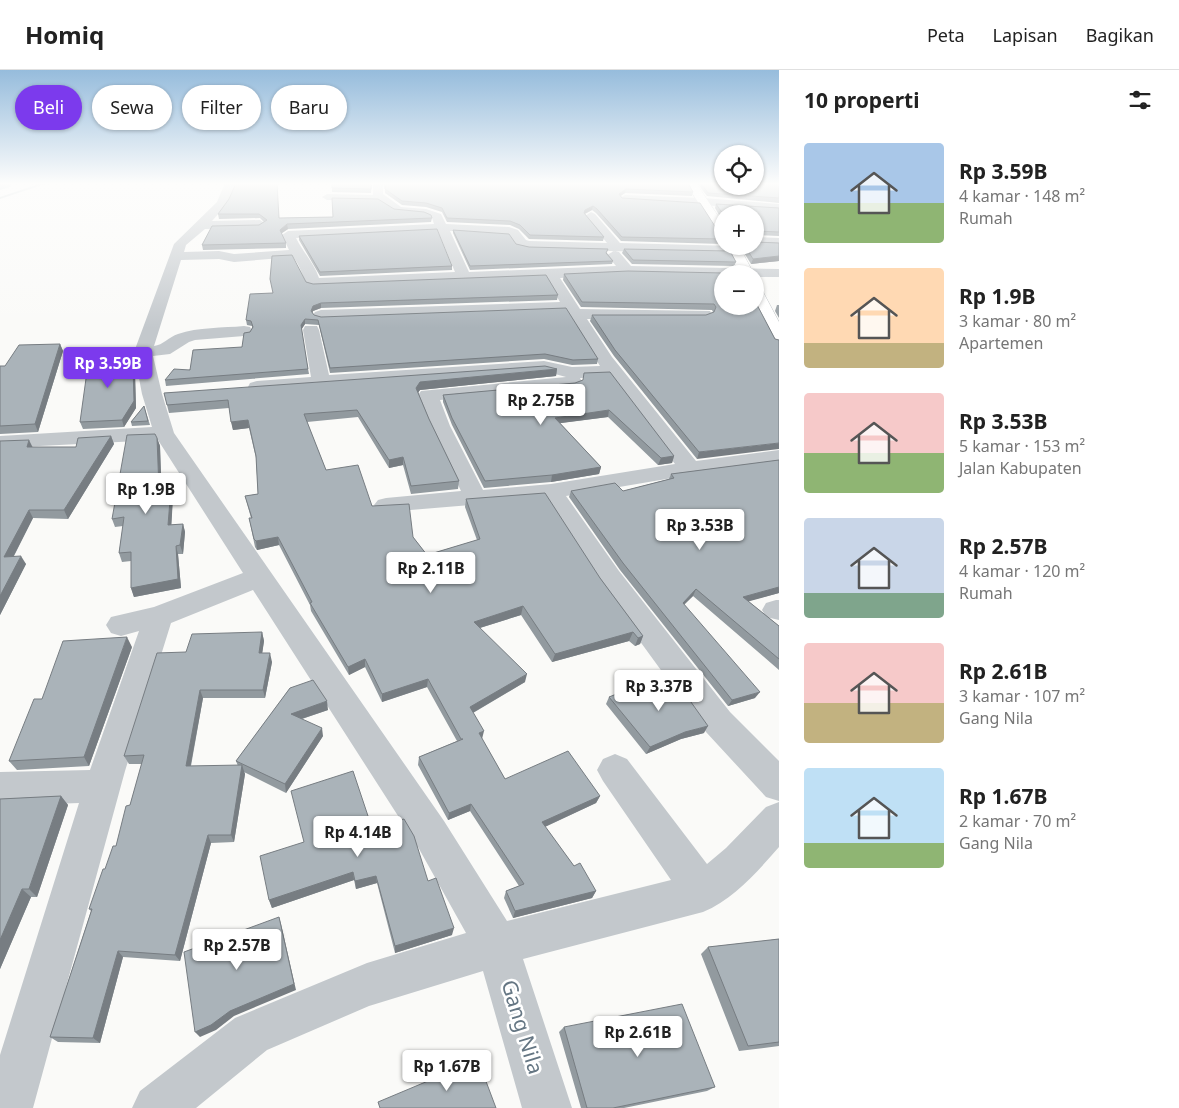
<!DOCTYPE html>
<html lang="id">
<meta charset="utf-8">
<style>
:root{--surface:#fff;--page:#f6f6f6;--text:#222;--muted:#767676;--line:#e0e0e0;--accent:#7c3aed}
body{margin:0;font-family:"Noto Sans",sans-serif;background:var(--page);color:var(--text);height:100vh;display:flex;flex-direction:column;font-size:19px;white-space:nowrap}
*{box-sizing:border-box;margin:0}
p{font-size:16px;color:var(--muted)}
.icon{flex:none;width:28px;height:28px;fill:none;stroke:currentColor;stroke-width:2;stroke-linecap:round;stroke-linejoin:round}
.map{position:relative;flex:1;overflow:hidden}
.drawer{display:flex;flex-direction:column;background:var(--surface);width:400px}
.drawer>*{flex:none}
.top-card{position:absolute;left:15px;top:15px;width:475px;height:45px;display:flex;gap:10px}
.buttons{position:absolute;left:714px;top:75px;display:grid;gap:10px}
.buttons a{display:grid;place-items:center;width:50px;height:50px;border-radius:50%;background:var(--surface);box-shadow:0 1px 4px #0004;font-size:25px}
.price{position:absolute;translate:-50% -42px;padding:0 11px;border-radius:5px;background:#fff;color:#222;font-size:16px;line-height:32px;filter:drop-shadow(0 1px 2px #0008)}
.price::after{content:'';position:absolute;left:50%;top:30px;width:15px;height:11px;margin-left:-8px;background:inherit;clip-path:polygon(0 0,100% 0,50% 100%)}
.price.active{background:var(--accent);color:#fff}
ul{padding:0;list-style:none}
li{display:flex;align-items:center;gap:15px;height:125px;padding:0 25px}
li span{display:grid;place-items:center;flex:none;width:140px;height:100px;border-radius:5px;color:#555}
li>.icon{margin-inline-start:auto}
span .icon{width:60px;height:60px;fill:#fffc;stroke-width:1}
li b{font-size:21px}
h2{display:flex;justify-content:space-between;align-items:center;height:60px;padding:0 25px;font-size:21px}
.pill{padding:0 18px;border-radius:22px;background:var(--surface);box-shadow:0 1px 4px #0004;font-size:18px;line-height:45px}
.pill.active{background:var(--accent);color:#fff}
header{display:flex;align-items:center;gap:30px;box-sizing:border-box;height:70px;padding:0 25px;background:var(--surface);border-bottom:1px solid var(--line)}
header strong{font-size:24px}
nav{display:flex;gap:28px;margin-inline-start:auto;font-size:18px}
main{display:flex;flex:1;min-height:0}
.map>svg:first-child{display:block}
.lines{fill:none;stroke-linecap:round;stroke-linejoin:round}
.stream{fill:#bbc7cb;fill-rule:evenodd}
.river{fill:#bbc7cb;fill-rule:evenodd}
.major-casing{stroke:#b5babe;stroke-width:1}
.minor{fill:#c3c8cc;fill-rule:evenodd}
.major{fill:#fff;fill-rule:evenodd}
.wall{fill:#929a9f}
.shaded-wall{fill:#777d82}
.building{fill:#aab3b9;stroke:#777d82}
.labels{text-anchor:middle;stroke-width:5;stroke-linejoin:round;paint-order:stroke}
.near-street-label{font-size:21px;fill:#657683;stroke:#fff}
</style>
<header>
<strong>Homiq</strong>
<nav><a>Peta</a><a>Lapisan</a><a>Bagikan</a></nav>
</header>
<main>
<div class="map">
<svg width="779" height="1038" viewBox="0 0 779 1038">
<rect width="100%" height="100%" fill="#fafaf8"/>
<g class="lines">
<path class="stream" d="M0,113h5l-5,2z
M42,113h6l-48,16v-2z"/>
<path class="river" d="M0,113h12l-2,4 -10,3z"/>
<g class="major-casing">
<path id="major" d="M686,113h10l26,39v13l-4,-1z
M726,176h13l15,28h-14z
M755,216l5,1 2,3 17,32v22l-6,-1 -2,-4 -16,-33z"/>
</g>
<path class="minor" d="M225,113h10l-7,20 -16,18 48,-1 6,4 -6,4 -55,1 -19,16 -2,7 35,-1 15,3 55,-4 -7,-15 6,-4 146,-7 -2,-6 -8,-3 -30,-3 -15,-11 -52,-1 -5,-3 5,-3 46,1v-12h10v11l18,13 25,2 15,5 5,10 63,3 9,3 8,10 3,1 78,2 -22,-27 6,-4 4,2 25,29 115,3 6,4 -7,4 -205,-5 -13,-3 -6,-10 -6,-2 -54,-3 19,41 147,-6 -9,-11 7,-4 5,1 12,14 148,3v8h-24v-3h-33v2l-95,-2 -67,4 20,31 130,2 2,3 -2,3 -6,2h-117l25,38 84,104 83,-11v14l-89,11 -124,21 53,75 111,141 49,49v40l-13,-4 -60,-65 -107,-147 -55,-86 -158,13 -8,-2 -4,-5 4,-5 8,-2 75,-7 -31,-65 -12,-31 3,-4 145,-14 -22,-6 -123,8 -164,14 -7,-2 -2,-4 2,-4 7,-2 54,-4 -8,-47 2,-4h12l2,4 10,45 215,-14 28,6 28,-1 -34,-55 -245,9 -6,-2 -2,-3 2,-3 6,-2 239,-8 -14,-24 -233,9 -5,-1c-6,-10 -7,-19 -15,-29l-59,5 -15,-3 -38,1 -27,86c9,-1 15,-9 24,-12 20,-7 45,-6 66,-8l6,1 2,4 -2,4 -6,1 -49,4 -6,2 -19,12 -17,2 9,38 12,39 270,388 63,100 164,-41 -68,-99 -6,-11 6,-11 12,-5 12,5 80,105 19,-16 40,-41 13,-5v45c-22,25 -45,52 -76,65l-180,47 49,149h-50l-39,-137 -114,35 -102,44 -71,58h-64l8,-17 95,-73 132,-55 99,-30 -48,-86 -165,-257 -82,33 -46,148 -92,337h-33v-53l79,-252 -79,3v-34l90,-2 49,-139 -18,5 -10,-3 -5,-8 5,-8 43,-10 89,-34 -85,-133 -158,8v-12l152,-9 -10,-33 -8,-42 40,-108 43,-42zM438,161l17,41 -136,6c-5,-15 -16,-26 -23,-40zM609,307l66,87 -124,20 -68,6 -33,-64 -10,-26 133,-12 7,-2 2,-4 -2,-4z
M768,113h11v3l-10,-1z
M625,125l78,3 76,6v6l-158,-10 -1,-2z
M755,167l24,1v8l-24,-1z
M776,530h3v20l-13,-3 -4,-7 4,-7z"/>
<use href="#major" class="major"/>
</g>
<path class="wall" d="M332,113h40l-1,10 -39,-1z
M385,113h303l5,9 -1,4 -67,-3 -4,3 1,2 100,34v12l-101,-3 -25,-28 -4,-3 -7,4 19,23 -1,4 -74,-2 -10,-10 -9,-4 -63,-3 -5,-10 -16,-5 -24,-2 -17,-12z
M697,113l82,1v19l-72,-7z
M229,129l50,19 54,-1 61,-8 38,9 -1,4 -143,7 -7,5 5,9v5l-83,2 -1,-5 57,-20 5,-3 -4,-4 -41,1 -1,-5z
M716,134l63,4v28l-24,-1 -33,-21v6l-7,-12z
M453,160l76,17 78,6 6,8 -1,3 -142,6 -17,-37z
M299,166l153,30v4l-132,6 -21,-36z
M755,172l24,1v18l-28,3 -11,-18h15z
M624,179l112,13 -2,4 -102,-2 -10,-11z
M564,204l191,27 20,38 -78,120 -83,-103 -24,-35 2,-6h114l7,-3 -1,-2 -131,-3 -18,-27z
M306,212l7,2 245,11 -1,5 -236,8 -8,3v2l1,2 7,2 277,42 -1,5 -25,1 -28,-6 -214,14 -11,-48 -14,-1 -4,6 8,44 -143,12 -1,-6 77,-33 10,-19v-2l-5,-1 -1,-5 27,-26z
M777,235h2v13l-4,-7z
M60,274l3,7 -25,81 -38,2v-68h5z
M125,283l2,6v9l8,6 1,34 -12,19 -41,2 -3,-7z
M557,299l-1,7 -136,14 -2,2 11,27 30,62 -1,8 -47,5 -8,-29 -14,3 -31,-51 -51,5 19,48 87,67 14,18 50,-15 -12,-33 1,-8 134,79 43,58 -3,8 -5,2 -6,-5 -77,21 -31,-47 -41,13 45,54 -52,31 9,26 23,40 95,17 -4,7 -51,24 29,39 22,25 -4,7 -79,20 -9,-20 2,-7 13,-5 -49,-75 -22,9 -30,-55 1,-8 38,-16 -30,-54 -45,15 -17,-35 -16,8 -38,-64 -1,-6 -31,-60 -22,5 -2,-3 -6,-29h2l-6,-22 13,-2 -2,-36 -7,-30 -16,2 -4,-22 -60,5 -5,-20z
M575,313l99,73 -2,7 -14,2 -50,-48 -48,6 41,44 -2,7 -48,8 -67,6 -32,-63 -9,-23v-7z
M144,336l6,19 -18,1 -1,-4z
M111,366l3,8 -46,75 -35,-1 -19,38 12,8 -26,51v-174l33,6h43z
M157,368l3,8 1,43 10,-1 2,8 -2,29 12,-1 2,8 -2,22h-5l3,34 -47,9 -3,-9v-27l-9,1 -3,-9 4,-27 -8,1 -3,-8z
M779,390v133l-31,8 31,25v44l-86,-74 -9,9 71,93 -27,8 -108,-136 -51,-73 2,-6h52l46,-12 2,-5z
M262,562l2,9 -2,12 10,9 -7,36h-62l-12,68h47l-2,-5 54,-73 38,22 -26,9 21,17 -37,57 -42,-21 1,2 -11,68 -23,1 -31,118 -57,-4 -23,86 -42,-1 -8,-5 41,-126 -2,-2 27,-63 14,-41 12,-41h-13l-5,-8 62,-104z
M132,577l-43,119 -72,4 -8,-9 33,-62z
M632,622l72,41 -23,6 -35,15 -40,-50 3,-7z
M61,726l7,9 -31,92h-6l-31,72v-170z
M372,758l56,53 24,54 -57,18 -18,-70 -21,6 -2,-9 -82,28 -3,-8z
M779,869v107l-40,5 -38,-97 7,-7z
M564,957l151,60 -8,4 -83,17h-43l-22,-76z"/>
<path class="shaded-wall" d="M626,119l-1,4 -7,4 1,-3z
M593,136l-1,4 -8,4 1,-4z
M287,154l1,5 -8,5v-4z
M779,186v5l-28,3 2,-5z
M321,233v5l-8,3 -2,5v-5l2,-5z
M305,249v5l-4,6v-5z
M60,274l3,7 -25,81 -3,-8z
M125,283l2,6 -1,16 -1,-7z
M133,297l2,7 1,34 -12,19 -2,-7z
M557,299l-1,7 -136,14 -4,6v-8l4,-6z
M609,340l-1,7 -54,7 1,-6z
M248,350l1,8 -16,2 -2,-8z
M111,366l3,8 -46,75 -4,-9z
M157,368l3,8 2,52 -3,-9z
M29,370l4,8 -6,-1z
M779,373v6l-82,10 2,-7z
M674,386l-2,7 -14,2 3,-7z
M403,387v8l-14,3v-8z
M601,397l-2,7 -48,8 1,-7z
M171,418l2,8 -2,37 -3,-8z
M29,440l4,8 -24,47 -5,-8z
M183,454l2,8 -2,22 -3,-9z
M278,467l1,8 -22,5 -1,-9z
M176,476l2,8 3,34 -47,9 -3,-9z
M21,486l5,8 -26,51v-19z
M779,517v6l-40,11 4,-7z
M696,519l-3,7 -14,13 4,-6z
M523,536l-2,9 -48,15 1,-8z
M262,562l2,9 -3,21 -2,-9z
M633,562l-4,9 -77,21 3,-8z
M643,566l-3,8 -5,2 3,-8z
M127,567l5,10 -43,119 -5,-9z
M270,583l2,9 -7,36 -2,-8z
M365,589v8l-16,8 -1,-8z
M527,604l-2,8 -56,33 1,-8z
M428,609l-1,8 -45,15v-8z
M200,620l3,8 -14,76 -3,-8z
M760,622l-5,6 -27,8 4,-6z
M327,631l1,9 -36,12 -1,-8z
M708,656l-4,7 -23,6 -35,15 4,-7 35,-15z
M322,658l1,8 -37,57 -1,-9z
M484,661l-2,8 -3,-6z
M242,695l3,9 -11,68 -3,-7z
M61,726l7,9 -31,92 -8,-8z
M600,726l-4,7 -56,26 2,-7z
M471,734l-1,7 -22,9 1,-7z
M208,765l3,8 -31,118 -5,-6z
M353,802l1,8 -82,28 -3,-8z
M376,806l1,7 -21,6 -1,-8z
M22,819l9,8 -31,72v-29z
M596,821l-4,7 -79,20 2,-7z
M279,847l2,7 15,66 -62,26 -18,14 -16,7 -5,-5z
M454,858l-2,7 -57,18v-7z
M118,881l5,6 -23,86 -7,-5z"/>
<path class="building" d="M236,113h41l2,35 54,-1 -1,-19 46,1 16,10 30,3 7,3 1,3 -145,6 -7,6 6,13 -84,2 10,-19 47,-1 8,-5 -8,-6h-41l11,-15z
M332,113h39v6l-39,-1z
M385,113h303l5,9 -67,-3 -7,5 3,4 78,5 18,28 4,1v7l-100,-2 -25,-28 -4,-3 -8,4 -1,3 20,24 -74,-2 -10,-10 -10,-4 -63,-3 -5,-10 -16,-5 -24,-2 -17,-12z
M701,113h21v3h33v-3l24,1v14l-71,-5z
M716,134l63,4v24l-22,-1 -2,1v-18h-32z
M437,159l15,37 -132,6 -21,-36z
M453,160l56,4 7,10 13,3 79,2 -2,4 7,8 -143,5z
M755,167v5l24,1v13l-26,3 -8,-13h10z
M624,179l106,2 6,11 -103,-2z
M292,185l14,27 7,2 233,-9 12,20 -237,8 -8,3 -2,5 3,4 7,2 245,-9 32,51 -25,1 -28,-6 -215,14 -12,-48 -13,-1 -4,6 7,44 -143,11 9,-11 16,1 3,-20 49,-3 2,-14 6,-1 3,-5 -2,-6 -5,-1 4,-26 23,-1 -3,-14 2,-23z
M628,201l96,2 8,-2 4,3h-14v32h33v-14v9l20,38 4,1v103l-80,9 -84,-102 -23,-35h114l8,-3 2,-5 -2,-3 -132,-2 -18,-28z
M60,274l-25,80 -35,2v-60h5l14,-21z
M125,283v15l8,-1 1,34 -12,19 -42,2 9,-65z
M545,296l12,3 -137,13 -4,6 13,31 30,62 -48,5 -8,-29 -14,3 -32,-50 -53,4 22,56 32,-5 14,41 37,-2 4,33 14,18 53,-16 -14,-40 79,-6 55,85 43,58 -5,2 -5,-6 -78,22 -32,-48 -49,16 53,52 -57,33 14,24 -5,2 26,46 63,-28 32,45 -58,26 32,44 6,-3 16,28 -81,20 -9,-20 18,-7 -53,-80 -22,9 -30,-56 44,-18h-2l-33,-60 -46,15 -17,-35 -17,8 -38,-64 2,-1 -34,-65 -22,4 -2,-2 -5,-21h3l-7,-22 13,-2 -2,-38 -8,-36 -17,2 -3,-22 -61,5 -3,-12z
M610,302l64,84 -13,2 -52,-48 -54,8 46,49 -49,8 -67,6 -33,-63 -9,-23 132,-12 8,-3 1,-7z
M144,336l4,15 -17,1z
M155,364l2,4 2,51 12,-1 -3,37 15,-1 -3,21 -4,1 2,33 -47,9v-36l-12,1 5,-36 -12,2 15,-84z
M111,366l-47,74h-35l-25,47 17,-1 -21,40v-155l29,-1 -2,7h49l2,-9z
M779,390v127l-36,10 36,29v33l-83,-70 -13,14 77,89 -28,8 -109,-137 -52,-72 44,-8 8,8 51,-13 -3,-4z
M262,562l-3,21h11l-7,37h-63l-14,76 56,-1 -11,70h-23l-33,120 -57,-4 -25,87 -43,-1 42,-128h-3l14,-40h2l8,-23h3l10,-40 4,-1 14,-50 -20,1 33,-103 29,-1 6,-18z
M127,567l-43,120 -75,4 25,-62h8l21,-58z
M313,610l14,21 -36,13 31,14 -37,56 -49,-23 54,-73z
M676,611l32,45 -23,6 -35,15 -41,-50 20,-8 3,3z
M353,701l19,57 32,-9 10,17 14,45 8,-3 18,50 -59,18 -19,-70 -21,5 -2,-9 -84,28 -9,-44 44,-14 -13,-51z
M61,726l-32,93h-7l-22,51v-141z
M279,847l15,67 -64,27 -19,14 -16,7 -11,-80z
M779,869v103l-31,4 -40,-99z
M682,934l33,83 -102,21h-26l-23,-81z
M478,990l18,48h-116l-2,-6z"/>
<linearGradient id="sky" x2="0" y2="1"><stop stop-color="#96bcdc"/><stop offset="0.44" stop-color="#fdfdfc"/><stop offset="1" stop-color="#fdfdfc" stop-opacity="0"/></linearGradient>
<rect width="779" height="258" fill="url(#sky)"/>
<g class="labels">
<g class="near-street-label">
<text transform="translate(522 957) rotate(73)" y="7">Gang Nila</text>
</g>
</g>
</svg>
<div class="buttons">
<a><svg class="icon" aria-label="locate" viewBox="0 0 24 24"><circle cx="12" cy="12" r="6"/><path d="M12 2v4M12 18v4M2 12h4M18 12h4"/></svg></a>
<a>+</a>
<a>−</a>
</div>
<b class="price active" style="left:108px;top:319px">Rp 3.59B</b>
<b class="price" style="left:541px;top:356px">Rp 2.75B</b>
<b class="price" style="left:146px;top:445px">Rp 1.9B</b>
<b class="price" style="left:700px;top:481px">Rp 3.53B</b>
<b class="price" style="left:431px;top:524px">Rp 2.11B</b>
<b class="price" style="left:659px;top:642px">Rp 3.37B</b>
<b class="price" style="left:358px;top:788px">Rp 4.14B</b>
<b class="price" style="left:237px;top:901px">Rp 2.57B</b>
<b class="price" style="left:638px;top:988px">Rp 2.61B</b>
<b class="price" style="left:447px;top:1022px">Rp 1.67B</b>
<div class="top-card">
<a class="pill active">Beli</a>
<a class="pill">Sewa</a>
<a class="pill">Filter</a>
<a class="pill">Baru</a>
</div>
</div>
<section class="drawer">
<h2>10 properti<svg class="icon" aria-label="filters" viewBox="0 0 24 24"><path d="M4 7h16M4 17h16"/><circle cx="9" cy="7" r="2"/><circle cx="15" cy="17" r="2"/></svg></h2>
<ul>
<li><span style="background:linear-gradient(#a9c7e8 60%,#8fb573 0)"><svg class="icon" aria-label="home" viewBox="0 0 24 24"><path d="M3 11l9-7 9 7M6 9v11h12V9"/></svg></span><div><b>Rp 3.59B</b><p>4 kamar · 148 m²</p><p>Rumah</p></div></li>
<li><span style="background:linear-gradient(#ffd9b3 75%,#c2b280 0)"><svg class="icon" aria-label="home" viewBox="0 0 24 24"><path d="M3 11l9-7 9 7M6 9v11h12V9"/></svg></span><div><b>Rp 1.9B</b><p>3 kamar · 80 m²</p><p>Apartemen</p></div></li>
<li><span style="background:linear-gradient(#f6c9c9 60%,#8fb573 0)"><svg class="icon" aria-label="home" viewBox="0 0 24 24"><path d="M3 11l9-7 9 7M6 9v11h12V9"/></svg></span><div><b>Rp 3.53B</b><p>5 kamar · 153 m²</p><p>Jalan Kabupaten</p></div></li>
<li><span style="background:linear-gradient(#c9d6e8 75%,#7fa58c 0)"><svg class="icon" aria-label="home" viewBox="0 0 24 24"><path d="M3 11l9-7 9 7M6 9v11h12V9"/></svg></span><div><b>Rp 2.57B</b><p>4 kamar · 120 m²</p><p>Rumah</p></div></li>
<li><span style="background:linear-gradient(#f6c9c9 60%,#c2b280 0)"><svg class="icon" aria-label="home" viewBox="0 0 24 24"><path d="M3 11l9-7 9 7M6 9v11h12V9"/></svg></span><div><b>Rp 2.61B</b><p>3 kamar · 107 m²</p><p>Gang Nila</p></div></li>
<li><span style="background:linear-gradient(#bfe0f5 75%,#8fb573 0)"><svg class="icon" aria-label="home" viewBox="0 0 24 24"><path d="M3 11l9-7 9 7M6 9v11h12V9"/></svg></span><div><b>Rp 1.67B</b><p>2 kamar · 70 m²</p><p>Gang Nila</p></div></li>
</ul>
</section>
</main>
